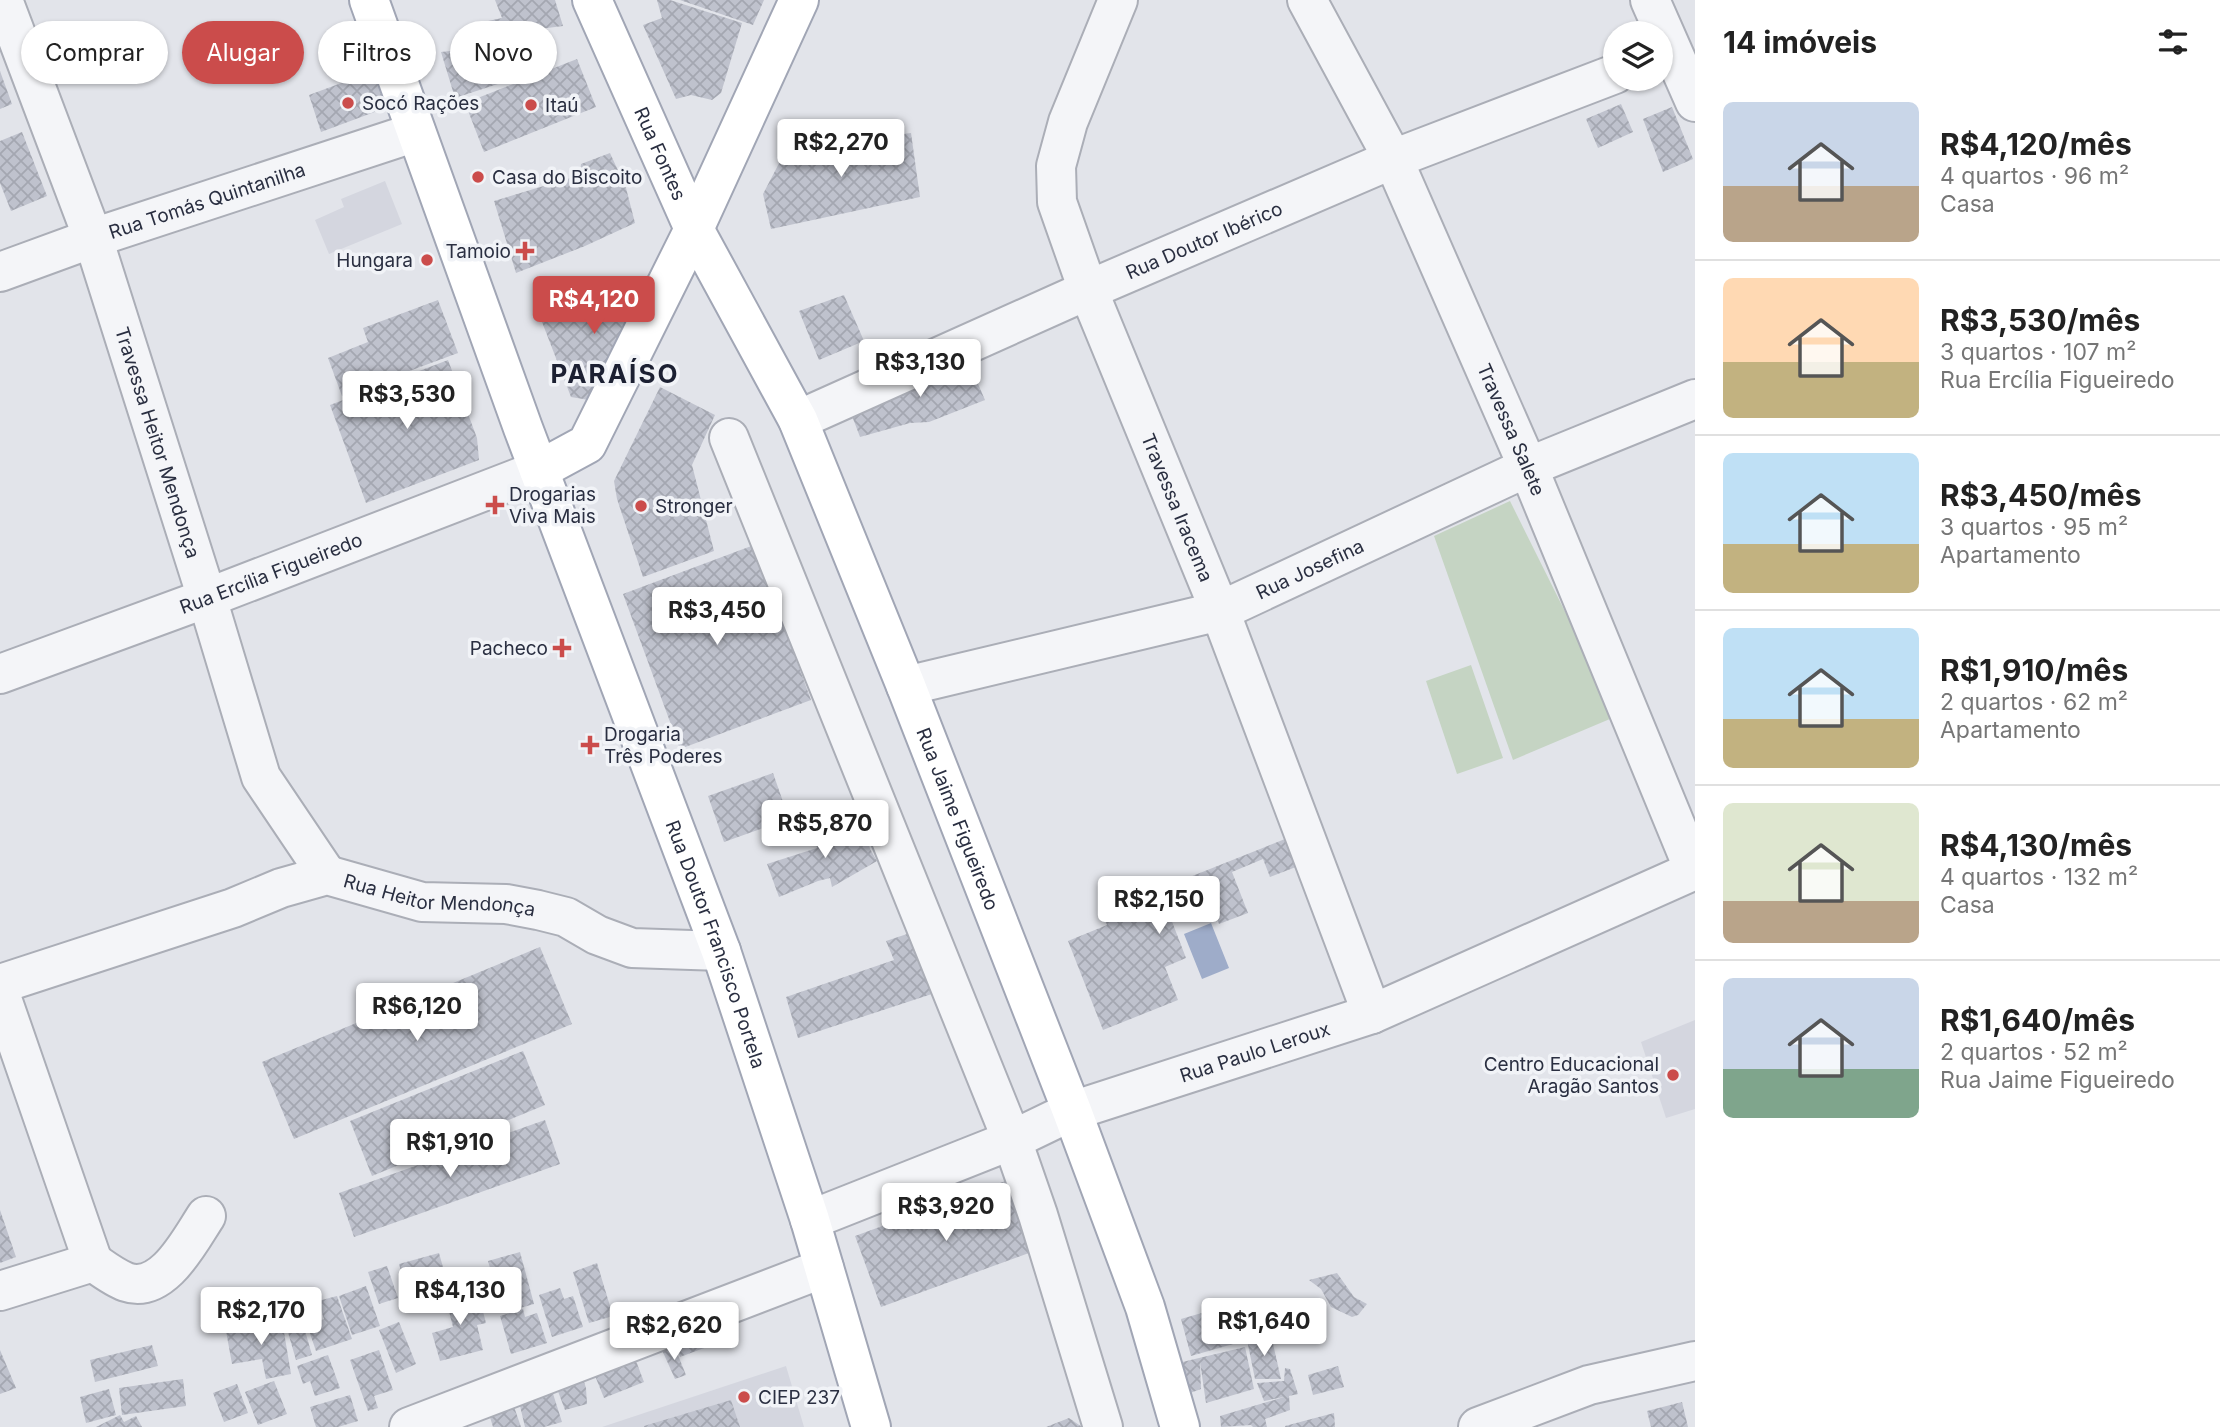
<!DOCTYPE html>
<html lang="pt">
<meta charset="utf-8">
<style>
:root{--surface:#fff;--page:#f6f6f6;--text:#222;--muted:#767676;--line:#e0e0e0;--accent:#cb4c4b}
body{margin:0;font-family:Inter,sans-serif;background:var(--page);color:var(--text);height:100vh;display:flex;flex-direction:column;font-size:26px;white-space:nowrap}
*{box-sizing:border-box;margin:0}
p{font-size:23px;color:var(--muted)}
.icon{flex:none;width:38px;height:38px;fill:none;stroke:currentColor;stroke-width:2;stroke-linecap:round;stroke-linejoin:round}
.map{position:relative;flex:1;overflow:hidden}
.details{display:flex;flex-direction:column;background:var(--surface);width:525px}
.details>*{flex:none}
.hud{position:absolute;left:21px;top:21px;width:665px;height:63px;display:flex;gap:14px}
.fabs{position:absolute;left:1603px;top:21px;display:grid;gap:14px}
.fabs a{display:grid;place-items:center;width:70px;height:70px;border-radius:50%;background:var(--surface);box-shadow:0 2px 5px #0004;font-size:35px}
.price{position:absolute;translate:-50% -60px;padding:0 16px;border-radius:7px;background:#fff;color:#222;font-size:23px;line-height:46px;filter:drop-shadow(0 2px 4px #0008)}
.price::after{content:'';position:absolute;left:50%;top:42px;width:21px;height:16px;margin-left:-10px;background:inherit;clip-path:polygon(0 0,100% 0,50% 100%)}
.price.selected{background:var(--accent);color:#fff}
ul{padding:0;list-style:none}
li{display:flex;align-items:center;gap:21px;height:175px;padding:0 28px}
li+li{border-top:2px solid var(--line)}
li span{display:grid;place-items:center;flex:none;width:196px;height:140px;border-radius:10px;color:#555}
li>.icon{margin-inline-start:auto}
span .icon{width:84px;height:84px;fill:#fffc;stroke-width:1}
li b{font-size:30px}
h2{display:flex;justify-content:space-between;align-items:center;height:84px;padding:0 28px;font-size:30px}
.tag{padding:0 24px;border-radius:32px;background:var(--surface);box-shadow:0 2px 5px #0004;font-size:24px;line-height:63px}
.tag.selected{background:var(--accent);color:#fff}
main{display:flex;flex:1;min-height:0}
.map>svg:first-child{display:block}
.built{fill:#d4d6df}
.green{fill:#c5d4c3}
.water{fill:#9eacc9}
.building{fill:url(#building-cross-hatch)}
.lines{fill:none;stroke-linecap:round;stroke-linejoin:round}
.minor-casing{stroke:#abaeb7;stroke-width:42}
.major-casing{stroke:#a1a6b5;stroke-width:42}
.minor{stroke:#f4f5f8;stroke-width:38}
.major{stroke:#fff;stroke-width:38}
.poi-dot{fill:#cb4c4b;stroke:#f1f3f7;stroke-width:2.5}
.labels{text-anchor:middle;stroke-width:7;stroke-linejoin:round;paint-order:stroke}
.poi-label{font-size:19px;fill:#2a2f41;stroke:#f1f3f7;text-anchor:start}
.street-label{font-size:19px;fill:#2a2f41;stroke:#f1f3f7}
.district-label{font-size:26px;font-weight:bold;letter-spacing:2px;fill:#1c2032;stroke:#f1f3f7}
</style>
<main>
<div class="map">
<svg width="1695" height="1427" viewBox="0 0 1695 1427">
<defs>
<pattern id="building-cross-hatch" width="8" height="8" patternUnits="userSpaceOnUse" patternTransform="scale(1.75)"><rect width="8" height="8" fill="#bfc2cd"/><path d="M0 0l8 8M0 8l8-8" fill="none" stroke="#a4a7b1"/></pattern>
</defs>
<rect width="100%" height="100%" fill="#e2e4ea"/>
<path class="built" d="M385,181l17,43 -73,30 -14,-34 29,-13 -3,-8z
M1695,1020v89l-29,9 -25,-76z
M786,1366l18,61h-202z"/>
<path class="green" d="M1510,501l107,215 -104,44 -79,-224z
M1471,665l32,93 -46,16 -31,-93z"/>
<path class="water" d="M1211,923l18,45 -27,11 -18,-45z"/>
<path class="building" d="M495,0h60l8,26 -70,9 -5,-14 14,-3z
M657,0h13l72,23 -21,70 -9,7 -21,-5 -15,4 -33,-74 19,-7z
M680,0h84l-11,25z
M494,40l13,41 -52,17 -14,-46 27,-3z
M577,59l19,48 -112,45 -19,-49z
M379,69l8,27 -7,14 -59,22 -12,-37z
M0,71l12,33 -12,5z
M1621,104l12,28 -35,16 -12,-29z
M1672,107l21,52 -30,13 -20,-53z
M22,132l25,64 -36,15 -11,-28v-42z
M911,133l9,64 -149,32 -8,-35 24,-46z
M610,153l16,35 9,35 -50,23 -69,27 -22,-72 86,-26 1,-11z
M644,278l7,14 -62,108 -18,-3 -29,-75z
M844,295l20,46 -45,19 -20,-49z
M438,300l20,53 -116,43 -14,-38 40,-16 -5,-14z
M966,356l19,44 -56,22 -19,1 -50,14 -11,-29z
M448,360l29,78 2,22 -113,43 -36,-98z
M660,387l55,28 -23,50 22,86 -71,26 -26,-78 -3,-18z
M754,545l57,155 -131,49 -57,-155z
M773,773l16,46 -65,23 -16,-46z
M863,819l7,30 7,12 -45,26 -2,-9 -12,3 -39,16 -12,-33 50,-16 -3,-11z
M1290,837l11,28 -31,12 -7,-18 -31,13 16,41 -29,11 -8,-21 -40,16 15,39 -21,9 13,33 -75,30 -35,-89 39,-16 -5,-13z
M913,932l25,60 -140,46 -12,-41 108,-37 -8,-19z
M540,947l32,77 -278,115 -32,-77z
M523,1051l22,54 -173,71 -22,-55z
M545,1120l15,44 -206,73 -15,-44z
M1011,1179l26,71 -156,57 -26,-71z
M0,1210l16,47 -16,6z
M520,1252l14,52 -31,9 -15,-52z
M439,1253l7,25 -20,6 3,12 -19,6 -11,-38z
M597,1263l16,53 -24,7 -16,-51z
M387,1266l11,32 -19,6 -11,-32z
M1337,1273l17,24 13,7 -9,11 -6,2 -21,-10 -10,-18 -12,-9z
M366,1286l14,40 -28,9 -13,-39z
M464,1286l5,17 11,-3 6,23 -9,2 6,25 -43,11 -8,-28 21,-6 -9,-35z
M560,1288l4,11 9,-3 10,31 -31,10 -13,-42z
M337,1296l15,43 -36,12 -9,-26 17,-6 -6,-18z
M1236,1303l11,37 -56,16 -10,-37z
M523,1309l2,8 12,-4 10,30 -36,11 -11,-38z
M301,1317l11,38 -16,5 -11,-38z
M282,1320l9,54 -25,5 -4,-20 -30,5 -6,-33z
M704,1320l8,25 -32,12 -9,-26z
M399,1322l17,42 -20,9 -17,-43z
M1271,1335l10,44h-26l-8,-39z
M152,1345l6,21 -63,16 -5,-22z
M630,1345l14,37 -40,16 -15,-37z
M674,1345l12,30 -11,4 -13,-29z
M1245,1347l9,42 -48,14 -6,-41 1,27 -19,7 -8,-32z
M0,1350l16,38 -16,6z
M379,1350l14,40 -19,6 4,12 -10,3 -18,-51z
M328,1355l12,33 -25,8 -5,-15 -7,3 -6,-18z
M579,1366l7,22 1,16 -22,6 -12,-32z
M1338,1366l6,21 -31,8 -5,-20z
M1285,1368l5,1 8,25 -9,2 1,14 -25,9 2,8h-14l-2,-2 -30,2 -1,-11 64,-19 -20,4 -7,-18 27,-2z
M548,1378l14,44 -18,5h-19l-9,-38z
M183,1379l3,27 -64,9 -3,-27z
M274,1381l13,33 -29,11 -13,-33z
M237,1384l11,29 -24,9 -11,-29z
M109,1389l7,26 -30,8 -6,-26z
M350,1395l8,26 -20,6h-22l-6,-20z
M510,1395l11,32h-28l-7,-23z
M731,1400l9,27h-96v-1z
M1682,1402l6,25h-37l-4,-16z
M1334,1413l1,14h-50v-1z
M120,1415l4,7 12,-6 6,11h-46z
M1069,1418l13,9h-36z"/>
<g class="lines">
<g class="minor-casing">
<g id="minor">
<path id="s1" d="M3,0l90,238 114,360 54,179 66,98"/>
<path id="s2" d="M1118,0l-50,122 -12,44 1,36 31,88 132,321 152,403"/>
<path id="s3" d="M1307,0l86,159 135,308 166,403"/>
<path d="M1650,0l45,102"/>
<path id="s4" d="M0,272l93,-34 323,-106"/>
<path id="s5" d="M798,420l290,-130 305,-131 222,-85"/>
<path d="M729,438l283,702 26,75 65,212"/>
<path id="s6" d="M0,674l207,-76 332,-128"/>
<path id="s7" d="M906,686l314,-75 308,-144 167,-68"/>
<path id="s8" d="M0,984l233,-76 48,-20 46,-13 95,27 84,2 32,6 28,7 31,18 35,13 89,3"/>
<path d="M0,993l93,269"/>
<path id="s9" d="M810,1220l202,-80 60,-29 300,-97 323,-144"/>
<path d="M0,1291l93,-29c10,7 22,16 33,20 37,13 64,-42 80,-66"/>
<path d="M409,1427l415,-159"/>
<path d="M1478,1427l111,-42 106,-24"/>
</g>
</g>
<g class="major-casing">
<g id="major">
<path id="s10" d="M369,0l154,428 198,523 89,269 61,207"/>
<path id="s11" d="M592,0l102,229 104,191 108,266 166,425 73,196 35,120"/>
<path d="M539,470l48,-26 107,-215 105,-229"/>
</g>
</g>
<use href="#minor" class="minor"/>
<use href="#major" class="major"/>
</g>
<g class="poi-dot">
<circle cx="348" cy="103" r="7"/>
<circle cx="531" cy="105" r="7"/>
<circle cx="478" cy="177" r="7"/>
<path d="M521.5 240.5h7v7h7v7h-7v7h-7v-7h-7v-7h7z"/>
<circle cx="427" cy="260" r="7"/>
<path d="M491.5 494.5h7v7h7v7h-7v7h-7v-7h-7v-7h7z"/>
<circle cx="641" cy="506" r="7"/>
<path d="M558.5 637.5h7v7h7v7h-7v7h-7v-7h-7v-7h7z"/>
<path d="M586.5 734.5h7v7h7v7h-7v7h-7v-7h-7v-7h7z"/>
<circle cx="1673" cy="1075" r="7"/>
<circle cx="744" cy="1397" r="7"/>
</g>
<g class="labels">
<g class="poi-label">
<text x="362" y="110">Socó Rações</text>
<text x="545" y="112">Itaú</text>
<text x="492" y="184">Casa do Biscoito</text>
<text x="511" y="258" text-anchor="end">Tamoio</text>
<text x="413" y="267" text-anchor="end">Hungara</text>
<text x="509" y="501">Drogarias<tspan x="509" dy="22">Viva Mais</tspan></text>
<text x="655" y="513">Stronger</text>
<text x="548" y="655" text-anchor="end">Pacheco</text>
<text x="604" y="741">Drogaria<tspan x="604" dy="22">Três Poderes</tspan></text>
<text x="1659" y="1071" text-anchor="end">Centro Educacional<tspan x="1659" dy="22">Aragão Santos</tspan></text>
<text x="758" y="1404">CIEP 237</text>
</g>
<g class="street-label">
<text dy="7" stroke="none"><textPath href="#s11" startOffset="168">Rua Fontes</textPath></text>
<text dy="7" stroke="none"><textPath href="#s4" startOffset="219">Rua Tomás Quintanilha</textPath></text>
<text dy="7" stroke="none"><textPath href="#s5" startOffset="444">Rua Doutor Ibérico</textPath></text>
<text dy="7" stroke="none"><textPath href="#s3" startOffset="476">Travessa Salete</textPath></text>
<text dy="7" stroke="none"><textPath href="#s1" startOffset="469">Travessa Heitor Mendonça</textPath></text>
<text dy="7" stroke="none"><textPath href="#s2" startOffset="542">Travessa Iracema</textPath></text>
<text dy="7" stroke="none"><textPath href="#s7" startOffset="422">Rua Josefina</textPath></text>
<text dy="7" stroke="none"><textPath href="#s6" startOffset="289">Rua Ercília Figueiredo</textPath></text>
<text dy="7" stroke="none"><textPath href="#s11" startOffset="898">Rua Jaime Figueiredo</textPath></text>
<text dy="7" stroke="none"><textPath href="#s8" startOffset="460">Rua Heitor Mendonça</textPath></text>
<text dy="7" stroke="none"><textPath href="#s10" startOffset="1006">Rua Doutor Francisco Portela</textPath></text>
<text dy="7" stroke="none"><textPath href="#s9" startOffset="476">Rua Paulo Leroux</textPath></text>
</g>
<g class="district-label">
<text x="615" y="383">PARAÍSO</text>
</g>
</g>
</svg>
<div class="fabs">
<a><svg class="icon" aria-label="layers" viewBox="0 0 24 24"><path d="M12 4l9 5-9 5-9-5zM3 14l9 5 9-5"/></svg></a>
</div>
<b class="price" style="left:841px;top:179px">R$2,270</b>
<b class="price selected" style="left:594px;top:336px">R$4,120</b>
<b class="price" style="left:920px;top:399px">R$3,130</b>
<b class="price" style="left:407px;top:431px">R$3,530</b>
<b class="price" style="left:717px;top:647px">R$3,450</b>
<b class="price" style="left:825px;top:860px">R$5,870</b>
<b class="price" style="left:1159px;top:936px">R$2,150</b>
<b class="price" style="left:417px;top:1043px">R$6,120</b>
<b class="price" style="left:450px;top:1179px">R$1,910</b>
<b class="price" style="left:946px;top:1243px">R$3,920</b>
<b class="price" style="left:460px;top:1327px">R$4,130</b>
<b class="price" style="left:261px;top:1347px">R$2,170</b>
<b class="price" style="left:1264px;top:1358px">R$1,640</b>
<b class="price" style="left:674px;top:1362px">R$2,620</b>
<div class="hud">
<a class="tag">Comprar</a>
<a class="tag selected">Alugar</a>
<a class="tag">Filtros</a>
<a class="tag">Novo</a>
</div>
</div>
<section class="details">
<h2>14 imóveis<svg class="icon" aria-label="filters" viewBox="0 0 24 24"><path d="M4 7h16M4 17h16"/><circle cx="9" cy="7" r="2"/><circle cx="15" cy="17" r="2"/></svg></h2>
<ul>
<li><span style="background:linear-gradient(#c9d6e8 60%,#b9a48a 0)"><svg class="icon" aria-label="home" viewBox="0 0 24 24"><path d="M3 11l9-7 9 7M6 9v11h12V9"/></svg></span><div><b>R$4,120/mês</b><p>4 quartos · 96 m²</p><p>Casa</p></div></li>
<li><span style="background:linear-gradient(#ffd9b3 60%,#c2b280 0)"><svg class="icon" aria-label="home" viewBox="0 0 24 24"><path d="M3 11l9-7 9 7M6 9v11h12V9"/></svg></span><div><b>R$3,530/mês</b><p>3 quartos · 107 m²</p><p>Rua Ercília Figueiredo</p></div></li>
<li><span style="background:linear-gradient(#bfe0f5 65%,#c2b280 0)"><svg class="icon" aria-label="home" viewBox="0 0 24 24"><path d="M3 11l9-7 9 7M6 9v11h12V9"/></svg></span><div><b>R$3,450/mês</b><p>3 quartos · 95 m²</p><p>Apartamento</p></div></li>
<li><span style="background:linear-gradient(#bfe0f5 65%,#c2b280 0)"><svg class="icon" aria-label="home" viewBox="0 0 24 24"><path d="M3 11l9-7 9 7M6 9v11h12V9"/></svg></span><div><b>R$1,910/mês</b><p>2 quartos · 62 m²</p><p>Apartamento</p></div></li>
<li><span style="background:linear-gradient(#dfe7d0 70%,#b9a48a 0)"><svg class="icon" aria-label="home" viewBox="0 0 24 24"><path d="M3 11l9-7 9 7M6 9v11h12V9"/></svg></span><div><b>R$4,130/mês</b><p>4 quartos · 132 m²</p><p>Casa</p></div></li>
<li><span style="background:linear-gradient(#c9d6e8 65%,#7fa58c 0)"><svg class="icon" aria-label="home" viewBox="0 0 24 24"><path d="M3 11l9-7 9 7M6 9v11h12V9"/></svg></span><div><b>R$1,640/mês</b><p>2 quartos · 52 m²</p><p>Rua Jaime Figueiredo</p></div></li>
</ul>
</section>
</main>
